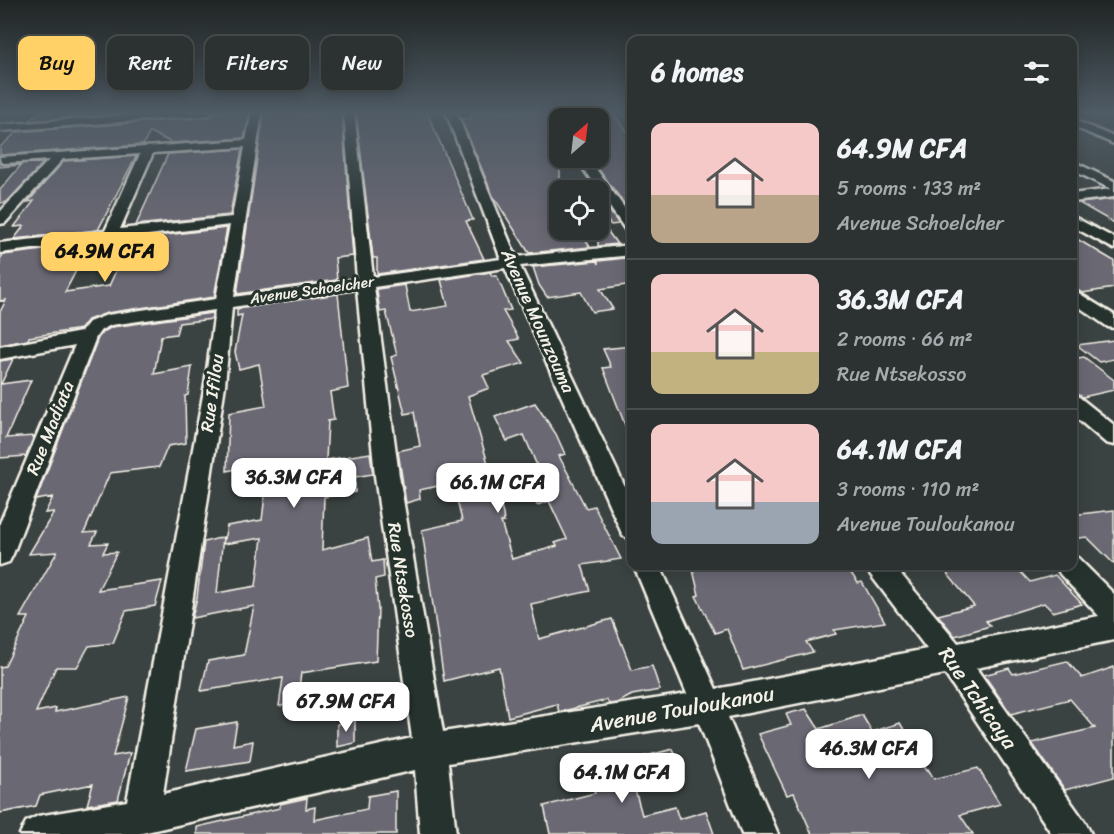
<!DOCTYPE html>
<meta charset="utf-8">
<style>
:root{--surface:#2c3232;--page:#343a3a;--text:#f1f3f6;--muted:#a6aaac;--line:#484d4d;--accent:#ffd166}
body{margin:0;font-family:Sriracha,sans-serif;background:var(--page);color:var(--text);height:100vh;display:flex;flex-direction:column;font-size:22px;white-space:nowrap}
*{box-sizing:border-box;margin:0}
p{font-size:20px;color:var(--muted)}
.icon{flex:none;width:33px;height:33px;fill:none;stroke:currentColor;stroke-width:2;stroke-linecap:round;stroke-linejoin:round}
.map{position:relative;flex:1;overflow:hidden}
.details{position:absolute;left:627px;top:36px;width:450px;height:534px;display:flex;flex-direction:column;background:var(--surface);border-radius:12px;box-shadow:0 3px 15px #0003,0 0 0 2px var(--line)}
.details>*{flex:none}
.top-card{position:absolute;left:18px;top:36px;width:519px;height:54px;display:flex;gap:12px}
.needle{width:39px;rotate:28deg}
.controls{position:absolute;left:549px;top:108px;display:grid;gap:12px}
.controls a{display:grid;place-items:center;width:60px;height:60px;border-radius:12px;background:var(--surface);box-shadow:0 3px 15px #0003,0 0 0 2px var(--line);font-size:30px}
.price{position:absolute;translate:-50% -51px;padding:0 14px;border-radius:12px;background:#fff;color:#222;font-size:20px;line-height:39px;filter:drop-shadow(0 2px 3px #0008)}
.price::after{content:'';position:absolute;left:50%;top:36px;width:18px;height:14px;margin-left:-9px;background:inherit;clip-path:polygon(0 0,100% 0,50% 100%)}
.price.current{background:var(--accent);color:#111}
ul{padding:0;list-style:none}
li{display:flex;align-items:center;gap:18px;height:150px;padding:0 24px}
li+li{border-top:2px solid var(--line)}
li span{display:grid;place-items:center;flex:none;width:168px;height:120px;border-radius:12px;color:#555}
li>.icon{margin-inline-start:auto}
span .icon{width:72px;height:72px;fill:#fffc;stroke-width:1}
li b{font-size:26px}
h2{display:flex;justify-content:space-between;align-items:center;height:72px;padding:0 24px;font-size:26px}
.chip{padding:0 21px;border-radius:12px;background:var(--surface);box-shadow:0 3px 15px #0003,0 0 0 2px var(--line);font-size:21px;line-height:54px}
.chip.current{background:var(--accent);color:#111}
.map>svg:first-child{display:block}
.building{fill:#6b6873;stroke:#f4f1e8;stroke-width:1.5}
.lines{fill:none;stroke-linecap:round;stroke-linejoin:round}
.minor-casing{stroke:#f4f1e8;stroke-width:5}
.minor{fill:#26332d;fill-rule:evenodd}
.labels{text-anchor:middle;stroke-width:6;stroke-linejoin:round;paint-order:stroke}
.far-street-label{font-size:15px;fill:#f4f1e8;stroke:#26332d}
.street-label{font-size:18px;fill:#f4f1e8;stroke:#26332d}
.near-street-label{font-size:21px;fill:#f4f1e8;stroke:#26332d}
</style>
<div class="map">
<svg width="1114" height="834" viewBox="0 0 1114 834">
<rect width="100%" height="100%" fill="#3b4342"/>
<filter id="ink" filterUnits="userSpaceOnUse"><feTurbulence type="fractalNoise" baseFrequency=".0167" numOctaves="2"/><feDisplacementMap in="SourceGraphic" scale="12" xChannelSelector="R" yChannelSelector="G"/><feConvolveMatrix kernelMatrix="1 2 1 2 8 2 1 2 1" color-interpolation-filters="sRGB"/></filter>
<g filter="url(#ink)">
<path class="building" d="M54,112h90l-115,9 9,-8z
M216,112l34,1 -6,25 -72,5 -22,-11 -7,13 -143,10v-8l17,-15 192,-15z
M264,112h39v3l39,-3 11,144 -18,2 2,22 -100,14z
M356,112h71l46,108 -7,1 18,38 -107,15v-16h-4z
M470,112h73l11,16 6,2v28h14l5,8 -12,1 -7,-9v72h20l10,17 -61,6 -36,-57 -32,-77 11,-1z
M558,112h40v5l16,-2 16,20h-2l4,5v74l-42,-56h8v-40h-35z
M242,149l-12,66 -94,10 32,-71z
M136,156l-38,74 -84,9 10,-13 -10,1 20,-26 -6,1 36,-41z
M43,163l-36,39 -7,1v-13l21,-25 -21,2v-3z
M1114,199v24l-35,-20z
M598,203h6l15,21 -8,1 -13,-16z
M598,218l19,26 -19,2z
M227,228l-13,69 -107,16 -19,7 -7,9 -52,8 -1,3 -28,5v-33l6,-12 -6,1v-42l3,-4 87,-11 -25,48 44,-6 21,-47z
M1072,236l42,25v27l-32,5 -10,-6z
M626,258l6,8v18l-32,5 13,20 -21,3 -11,-20 -34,5 -8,-12 -6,-18 64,-6 1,3v-3z
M490,272l2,4h5l14,34 -8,1 16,28 -10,2 15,22 -41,12 6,13 -21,8 35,118 1,8h-3l11,37 45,-13 -2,-3 12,-4 -18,-38 -12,4 -9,-20 15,-5 -19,-45 -17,6 -12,-24 40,-14 21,31 9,20 -6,2 27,52 8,-2 27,53 -39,6 8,26 -59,13 8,35 73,-20 20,51 20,-4 8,24 -28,5 -15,8 -8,1 -2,-4 -48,12 -2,-8 -49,13 -9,-50 -55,14 -22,-151 40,-9 -9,-38 -34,7 1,9 -14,4 -8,-52 22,-5 -6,-34 -9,2 -14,-57 6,-2 -11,-44 -6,1 -3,-21v-2l28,-4 5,27 38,-6 -7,-26z
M338,294l10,94 -18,4 4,28 -6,1 -2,39 44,-7 3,21 -18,3v15l-31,5 -2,53 46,-12 4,24 11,-2 1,17 -9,2 3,30 -2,52 -75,12 -4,31 -18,2 4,-28 -82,13 7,-30 36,-6 10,-49 -62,12 5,-21 7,-55 19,-5 -6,56 39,-7 6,-48 -39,6 4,-18 35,-6 7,-58 -42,9 2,-58 37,-7 -7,-42 -20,5 -4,-17 7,-37 -5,1v-7z
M212,313v6l-33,4 -3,11 -15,2 -7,38 38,-7 -4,28 -3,1 1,47 -18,3 -9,21 -49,6 -26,60 13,-1 -6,12 17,-1 -5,10 14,-1 -19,38 64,-9 -7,25 -29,5 -13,32 -24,3 -12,21h-21l-20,45 20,-4 -1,4 74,-15 -16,59 17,-3 -12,47 -31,5 6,-21 -53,11 -4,11 -36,7v-146l5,-1 24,-49h-9l37,-65 -28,2 25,-42 -9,1 8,-16 -17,3 62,-162 5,-6 9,-5z
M1114,340v19l-15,3 -22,-17z
M632,346v92h-2l-27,-70 8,-1 -8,-18z
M1084,357l30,23v10l-31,7 -11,-4v-34z
M13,359l-12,25 30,-4 -25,58 28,-2 -8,20 -26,2v-97z
M1114,510v54l-27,-27 -15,2v-24z
M692,566h154l12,17 4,-1 23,40 -51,8 2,4 -30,8 7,10 -70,18 -16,-41 -12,4 -19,-37 3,-1z
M941,566h74l15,16 25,-7 27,29 -29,8 -9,-9 -58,18 4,5 -35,10 -17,-21 36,-9z
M1067,661l15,17 32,-11v110l-49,13 -33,-47 63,-15 -25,-29 -59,15 -27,-39 25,-7 4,6z
M806,709l13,20 43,-14 10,17 28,-9 23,38 3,9 2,-1 6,10 44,-11 22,36 -40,11 13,19h-161l-18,-41 -7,2 -29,-61 33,-9 -5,-11z
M355,720v23l-18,4v-23z
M237,722l-4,23 20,-4 -3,20 -64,10 10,-42z
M673,749l7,18 -48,12 10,36 33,-8 4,12 27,-8 8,23h-164l-6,-28 51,-13 -6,-26 37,-10 1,4z
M396,791v43h-199v-7l83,-19v-4l27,-6 -1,11 9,-2 -1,13 53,-11 1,-13z"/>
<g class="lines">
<g class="minor-casing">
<path id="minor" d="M170,112h44l-5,3 -209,16v-6z
M252,112h10l-28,185 123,-18 -13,-167h10l19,165 128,-18 -55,-147h10l60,145 116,-12v10l-112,11 112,236v37l-9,-3 -3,-7 -115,-261 -131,19 25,189 44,256 244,-38 -53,-128h26l56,123 211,-40 -57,-75 -4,-8h28l64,77 141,-27 -39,-42 -4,-8h16v-10l6,2 36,36v46l-138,28 109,154 6,12h-39l-107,-160 -217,43 50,117h-36l-43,-111 -251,40 8,71h-36l-5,-64 -277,64h-118l6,-12 12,-6 89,-15 78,-416 10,-75 -104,15 -10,5 -5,7 -83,217 -4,8 -9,3v-42l75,-178 -75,14v-12l81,-15 8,-10 18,-7 109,-16 14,-74 -230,28v-10l105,-12 35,-77 -77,5 -58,64 -5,1v-12l49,-52 -44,3 -4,-1 -1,-5 246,-17zM245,147l-13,70 -112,12 33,-76zM357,289l18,187 37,262 -249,56 62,-409 7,-78z
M545,112h10l6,6 -1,10 -4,-1z
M1072,119l42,18v7l-42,-18z
M576,158h12l44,60v15l-5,-1z
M1072,161l42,20v16l-42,5v-8l39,-5 -39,-19z
M1072,216l42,22v11l-42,-23z
M1072,289l42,26v13l-6,-1 -36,-25z
M1072,395l7,2 35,28v20l-8,-2 -34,-29z"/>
</g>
<use href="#minor" class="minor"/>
</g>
</g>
<linearGradient id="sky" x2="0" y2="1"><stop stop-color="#202524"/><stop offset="0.49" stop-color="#4f5b65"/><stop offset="1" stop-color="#4f5b65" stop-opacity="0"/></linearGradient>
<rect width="1114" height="229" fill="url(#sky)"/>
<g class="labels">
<g class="far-street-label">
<text transform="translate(312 290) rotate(-8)" y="5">Avenue Schoelcher</text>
</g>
<g class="street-label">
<text transform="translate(538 321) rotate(66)" y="6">Avenue Mounzouma</text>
<text transform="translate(212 393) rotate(-82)" y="6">Rue Ifilou</text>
<text transform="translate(50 428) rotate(-68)" y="6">Rue Madiata</text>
<text transform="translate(403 580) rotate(81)" y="6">Rue Ntsekosso</text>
</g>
<g class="near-street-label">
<text transform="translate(978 698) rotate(55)" y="7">Rue Tchicaya</text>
<text transform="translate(682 709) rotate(-10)" y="7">Avenue Touloukanou</text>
</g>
</g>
</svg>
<div class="controls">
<a><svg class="needle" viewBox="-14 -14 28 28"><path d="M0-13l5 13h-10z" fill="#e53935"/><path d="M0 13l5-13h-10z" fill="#a6aaac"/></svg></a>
<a><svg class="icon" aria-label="locate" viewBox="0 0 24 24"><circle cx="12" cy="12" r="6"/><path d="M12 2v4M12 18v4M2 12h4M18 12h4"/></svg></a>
</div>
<b class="price current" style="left:105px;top:283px">64.9M CFA</b>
<b class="price" style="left:294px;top:509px">36.3M CFA</b>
<b class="price" style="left:498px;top:514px">66.1M CFA</b>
<b class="price" style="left:346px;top:733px">67.9M CFA</b>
<b class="price" style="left:869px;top:780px">46.3M CFA</b>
<b class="price" style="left:622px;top:804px">64.1M CFA</b>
<div class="top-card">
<a class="chip current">Buy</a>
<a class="chip">Rent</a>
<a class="chip">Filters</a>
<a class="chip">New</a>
</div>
<section class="details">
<h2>6 homes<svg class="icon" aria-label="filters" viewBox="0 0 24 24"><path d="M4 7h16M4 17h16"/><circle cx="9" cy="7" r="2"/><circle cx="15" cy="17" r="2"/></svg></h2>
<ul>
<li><span style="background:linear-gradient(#f6c9c9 60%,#b9a48a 0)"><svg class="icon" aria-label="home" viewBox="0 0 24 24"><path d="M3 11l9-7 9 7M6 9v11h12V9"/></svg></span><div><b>64.9M CFA</b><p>5 rooms · 133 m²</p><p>Avenue Schoelcher</p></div></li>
<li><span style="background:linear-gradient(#f6c9c9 65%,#c2b280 0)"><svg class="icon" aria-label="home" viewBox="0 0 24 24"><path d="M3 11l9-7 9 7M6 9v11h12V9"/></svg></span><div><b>36.3M CFA</b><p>2 rooms · 66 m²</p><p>Rue Ntsekosso</p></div></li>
<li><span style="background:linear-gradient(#f6c9c9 65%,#9aa5b1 0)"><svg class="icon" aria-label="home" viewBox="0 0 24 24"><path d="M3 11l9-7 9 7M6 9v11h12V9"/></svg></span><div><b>64.1M CFA</b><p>3 rooms · 110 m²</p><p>Avenue Touloukanou</p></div></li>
</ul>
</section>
</div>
